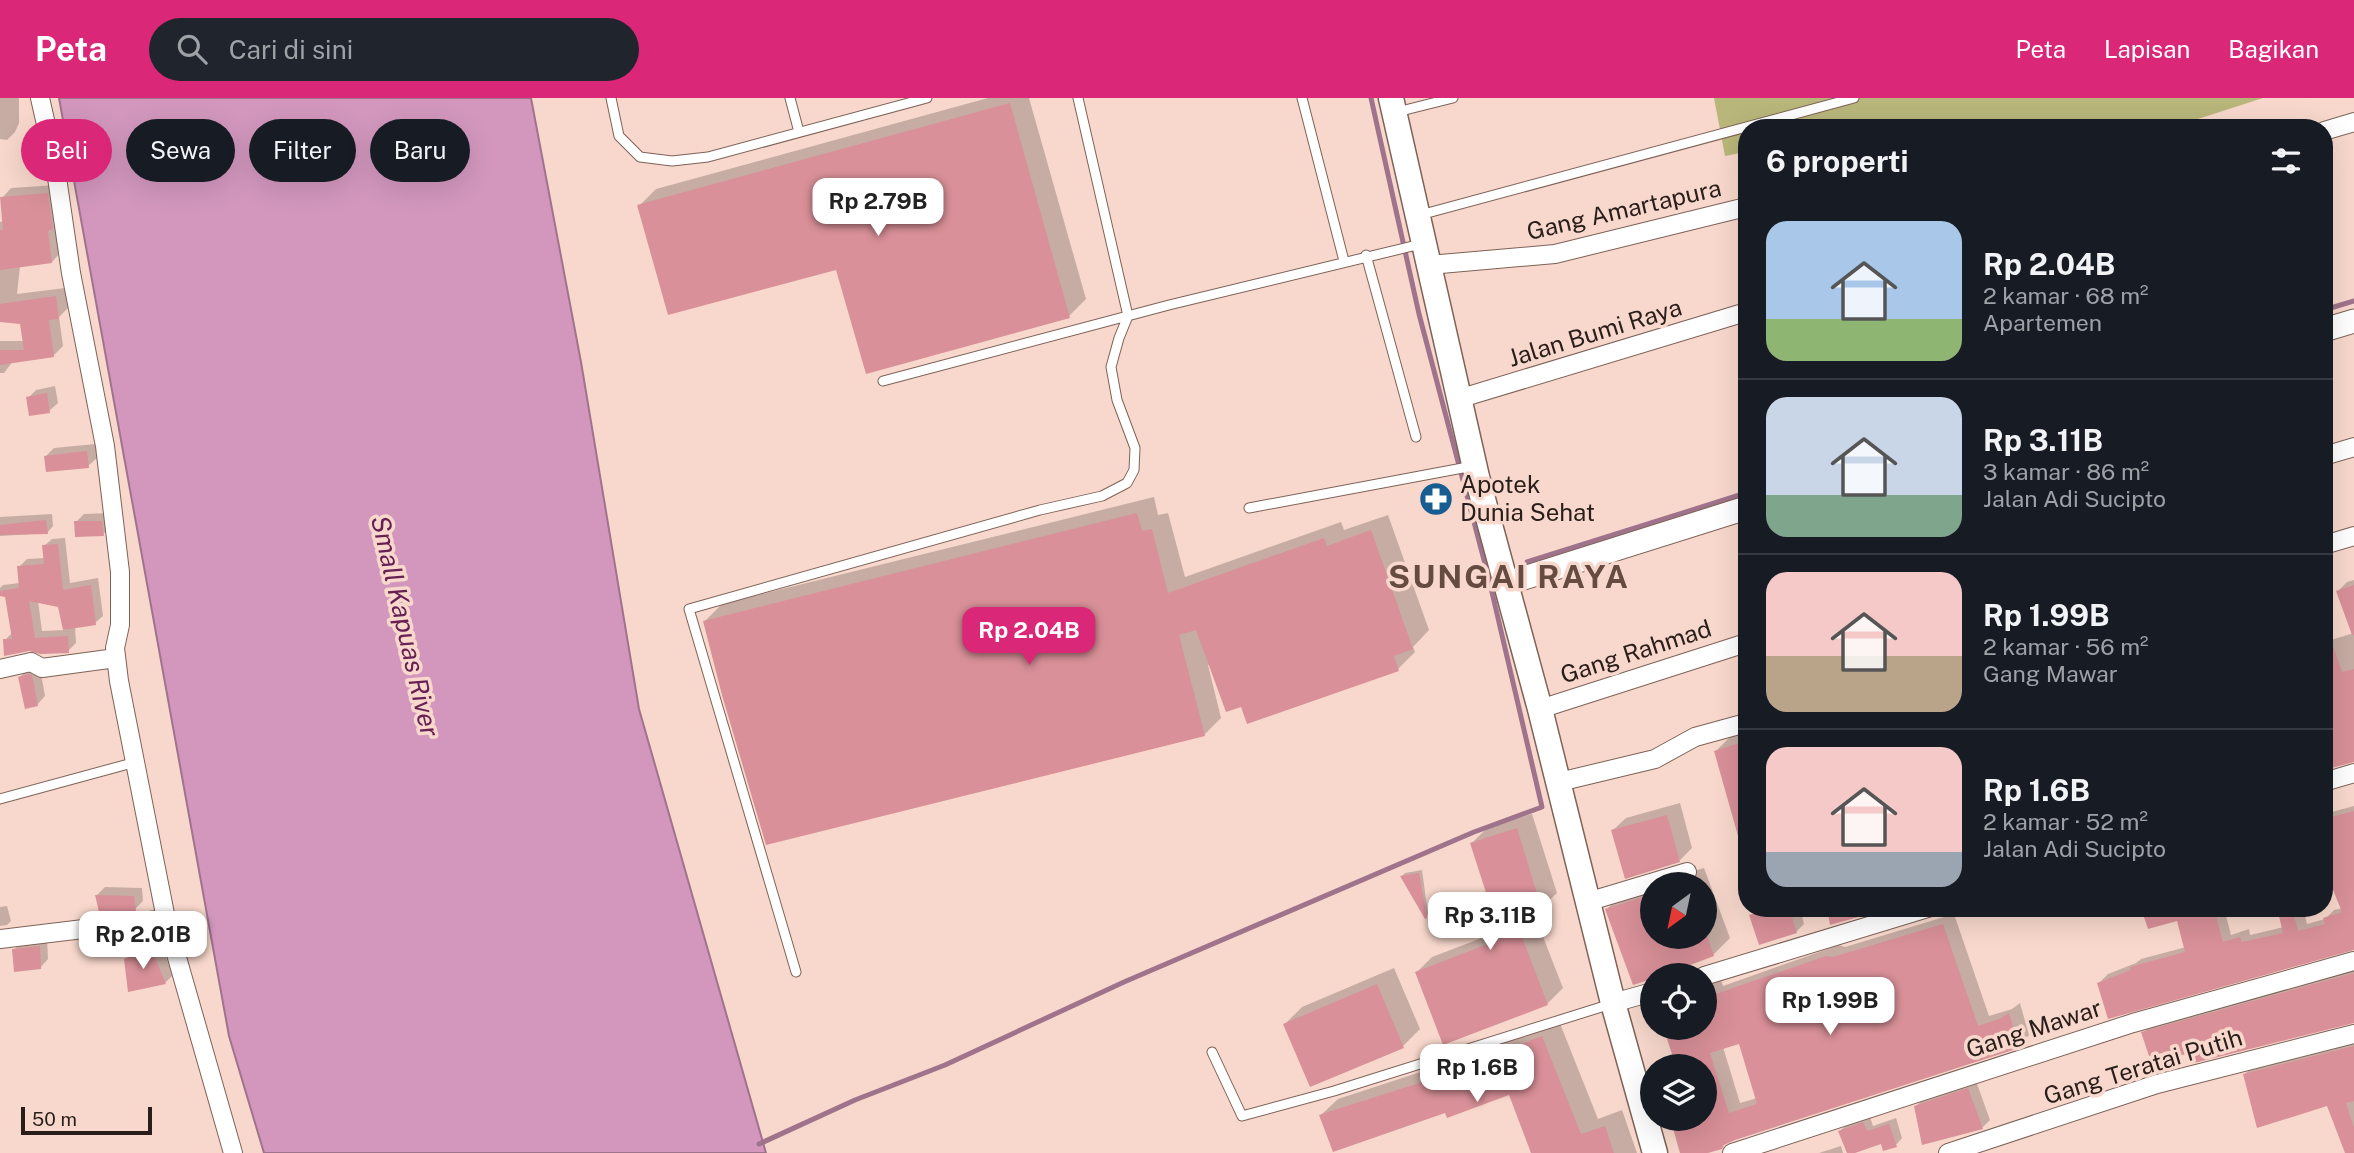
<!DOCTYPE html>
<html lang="id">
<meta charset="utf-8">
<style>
:root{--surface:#171b24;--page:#20242c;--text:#f1f3f6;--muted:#9ea1a6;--line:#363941;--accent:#db2777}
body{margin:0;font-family:"Public Sans",sans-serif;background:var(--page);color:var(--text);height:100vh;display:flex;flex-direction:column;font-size:26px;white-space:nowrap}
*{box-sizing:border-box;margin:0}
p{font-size:23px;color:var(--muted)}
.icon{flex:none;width:38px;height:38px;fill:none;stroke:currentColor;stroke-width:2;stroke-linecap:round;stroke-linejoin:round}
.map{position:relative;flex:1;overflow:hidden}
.sheet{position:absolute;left:1738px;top:21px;width:595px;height:798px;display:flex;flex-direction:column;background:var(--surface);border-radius:28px;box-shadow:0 7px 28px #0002}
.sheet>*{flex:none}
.hud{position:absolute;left:21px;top:21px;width:665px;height:63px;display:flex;gap:14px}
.needle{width:46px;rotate:213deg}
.tools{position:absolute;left:1640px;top:774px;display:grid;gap:14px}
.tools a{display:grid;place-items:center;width:77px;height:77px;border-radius:50%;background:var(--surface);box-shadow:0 7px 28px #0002;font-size:35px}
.scale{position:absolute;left:21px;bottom:18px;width:131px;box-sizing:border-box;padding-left:7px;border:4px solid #291e19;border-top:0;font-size:19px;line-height:24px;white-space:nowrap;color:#291e19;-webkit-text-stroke:5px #f8d8cc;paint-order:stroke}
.price{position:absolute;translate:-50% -60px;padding:0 16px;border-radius:14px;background:#fff;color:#222;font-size:23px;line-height:46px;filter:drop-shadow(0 2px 4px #0008)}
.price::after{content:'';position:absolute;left:50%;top:42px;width:21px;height:16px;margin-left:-10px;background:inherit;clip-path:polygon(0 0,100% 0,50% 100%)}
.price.selected{background:var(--accent);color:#fff}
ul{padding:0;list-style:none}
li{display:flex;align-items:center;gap:21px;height:175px;padding:0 28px}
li+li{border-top:2px solid var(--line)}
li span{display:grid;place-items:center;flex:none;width:196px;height:140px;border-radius:21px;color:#555}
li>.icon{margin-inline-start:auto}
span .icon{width:84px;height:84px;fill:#fffc;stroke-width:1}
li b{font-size:30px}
h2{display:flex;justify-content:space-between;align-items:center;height:84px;padding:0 28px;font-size:30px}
.chip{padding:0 24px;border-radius:32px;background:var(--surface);box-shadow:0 7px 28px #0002;font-size:24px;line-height:63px}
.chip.selected{background:var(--accent);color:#fff}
header{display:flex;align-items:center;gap:42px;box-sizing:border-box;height:98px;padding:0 35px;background:var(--accent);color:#fff}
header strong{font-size:33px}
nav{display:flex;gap:38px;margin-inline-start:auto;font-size:24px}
.search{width:490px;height:63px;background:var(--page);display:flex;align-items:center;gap:18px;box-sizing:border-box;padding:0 24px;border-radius:38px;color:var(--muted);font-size:26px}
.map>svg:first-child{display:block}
.green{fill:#b8b67a}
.water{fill:#d397be;stroke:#a0738c;stroke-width:2}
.shadow{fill:#0003;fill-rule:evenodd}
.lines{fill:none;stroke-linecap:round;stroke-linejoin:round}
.stream{stroke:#a0738c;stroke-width:5}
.building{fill:#d99098;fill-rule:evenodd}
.service-casing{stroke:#7e6257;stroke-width:11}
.minor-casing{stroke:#7e6257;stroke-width:20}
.tertiary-casing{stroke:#7e6257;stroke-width:25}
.secondary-casing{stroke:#7e6257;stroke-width:27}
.service{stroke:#fff;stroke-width:9}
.minor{stroke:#fff;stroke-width:18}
.tertiary{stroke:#fff;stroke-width:23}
.secondary{stroke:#fff;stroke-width:24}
.labels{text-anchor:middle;stroke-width:7;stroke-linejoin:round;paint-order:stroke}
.street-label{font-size:24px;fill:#291e19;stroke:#f8d8cc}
.poi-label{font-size:24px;fill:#291e19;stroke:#f8d8cc;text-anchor:start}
.water-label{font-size:26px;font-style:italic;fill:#672053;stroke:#f8d8cc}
.district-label{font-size:32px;font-weight:bold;letter-spacing:2px;fill:#654b40;stroke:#f8d8cc}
</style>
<header>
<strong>Peta</strong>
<div class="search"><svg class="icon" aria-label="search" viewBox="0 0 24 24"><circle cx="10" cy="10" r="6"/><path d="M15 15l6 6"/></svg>Cari di sini</div>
<nav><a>Peta</a><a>Lapisan</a><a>Bagikan</a></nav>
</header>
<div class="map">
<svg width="2354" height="1055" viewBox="0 0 2354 1055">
<rect width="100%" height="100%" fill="#f8d8cc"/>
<path class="green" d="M1714,0h549l-93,30h-293l-2,-6 -26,6h-103v24l-21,4z"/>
<path class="water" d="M59,0h472l50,264 58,347 127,444h-502l-35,-117z"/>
<path class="shadow" d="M0,0h19v25l-4,9 -8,8 -7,-1z
M988,0h41l57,201 -17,17 -231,-49 -199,-61 17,-17z
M57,87l4,67 -9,10 -32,4 -3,28 48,-6 3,20 -9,9 4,29 -10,10 -40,5 -9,12h-4v-32h25l-3,-18 -22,-2v-99l4,-1 -2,-23 9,-10z
M55,288l3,17 -9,8 -21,-13 8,-8z
M95,346l2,14 -9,8 -42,-10 8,-8z
M1154,399l4,18 10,-2 17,64 156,-55 3,8 44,-15 41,115 -16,17 2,5 -17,17 -156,36 -32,-41 -2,1 13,53 -17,17 -499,-114 17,-17z
M110,415l2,13 -9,8 -27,-12 8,-8z
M52,416l1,12 -6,7 -47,3v-19z
M65,440l5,45 28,-5 5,38 -8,7 -20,4 1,16 -8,8 -63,-11 8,-8 -6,-37 -7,-1v-6l3,-3 17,-2 -1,-16 8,-8 18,-1 -1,-12 8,-7zM38,503l22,4 5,25 -23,1z
M2354,482v53l-16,-42 9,-9z
M2354,535v128l-30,7v-56l8,-2 -8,-25v-43z
M40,570l5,28 -8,9 -17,-28 8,-8z
M1746,632v105l-6,2 -24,-86 17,-17z
M1680,705l12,45 -13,13 -66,-31 13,-12z
M2354,708v143l-255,34 9,-9 28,-11 5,-4 45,-12 -8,-28 -35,-11h81l7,27 18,-6 1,6 34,-8 -5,-19h24l4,16 18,-5 9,-9 8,-2 -18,-46v-48z
M1532,716l25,79 -16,15 -8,3 30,77 -16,16 -130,-32 15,-15 68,-26 -28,-88 16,-16z
M1704,770l26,70 -17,17 -61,20v2l-45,-68 17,-17zM1652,786h52v52h-52z
M1422,772l6,44 -2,2 -24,-40 3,-3z
M105,789l37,1 1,13 -8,8 -38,-14z
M7,808l4,15 -4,4 -7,1v-19z
M1759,810h41l4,16 -8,8 -45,-16z
M1954,816l35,102 23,-7 8,-6 9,32 -11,12 -284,91 -32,15h-20l22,-35v-52h-32l5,-2 27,-37v-42l17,-5 2,6 116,-41 6,2zM1740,944l17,56 -17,5 -17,-56z
M47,840l1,21 -8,9 -26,-18 8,-9z
M159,843l14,34 -8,8 -40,-23 9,-8z
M1394,870l26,61 -17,17 -118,-22 17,-17z
M2354,870v53l-166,31 -16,-3 -29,-16 9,-9z
M1559,923l39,98 24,-9 15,43h-104l-23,-60 -64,17 -125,5 17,-16 113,-37z
M2354,942v113h-7l-19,-49 -84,-29 9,-9z
M1976,983l14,39 -8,8 -66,-22 9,-8z
M1870,1019l3,9 23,-8 6,20 -6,7 -14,-4 -33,12 -9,-22 7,-7z
M1841,1048l2,7h-24z"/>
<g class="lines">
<path class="stream" d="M2324,212l30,-9
M1527,464l219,-69
M759,1046l96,-44 90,-35 179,-83 350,-150 68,-25 -54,-232 -69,-261 -48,-216"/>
</g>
<path class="building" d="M1010,5l60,215 -204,56 -30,-104 -168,45 -31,-110z
M48,95l5,36 -5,2 4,32 -52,7v-40h3l-3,-33z
M56,198l3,23 -10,1 5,37 -54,8v-15h24l-4,-26 -20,-2v-18z
M47,295l3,20 -21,3 -3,-19z
M87,353l2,17 -43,4 -2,-16z
M1137,415l5,18 10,-2 16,64 156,-55 3,8 44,-16 42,119 -19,7 5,15 -152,53 -6,-17 -15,5 -30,-82 -17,5 26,101 -439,109 -44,-150 -19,-74z
M46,422l2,14 -48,1v-10z
M74,423h28l2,15 -29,1z
M58,446l5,46 28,-5 5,40 -33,5 -5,-23 -29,-6 6,37 33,-2 1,17 -29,1 -11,-3 -25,5 -1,-17h9l-7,-42 -5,-1v-5l19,-3 -2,-22 27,-2 -2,-19z
M2354,487v50h-2l-16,-44z
M2326,528l16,46 12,-3v93l-30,8v-55l8,-1 -8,-23v-64z
M29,576l3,1 6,31 -13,3 -7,-32z
M1746,643v109h-4l-28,-99z
M2354,713v139l-246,69 -11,-36 34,-13 -1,-3 55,-15 -8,-31 -29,8 -7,-21h73l9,34 17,-5 2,5 41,-9 -6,-25h15l6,23 27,-7 -2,-6 19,-6 -15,-37 2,-1 -5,-17v-38z
M1667,717l13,47 -55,17 -14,-49z
M1517,730l25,82 -27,9 33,86 -105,40 -28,-73 86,-33 -31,-96z
M1419,775l8,45 -2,1 -25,-43z
M1652,796v42h55l7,20 -50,19h-12v4l-19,6 -28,-76z
M95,797l39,1 2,15 -36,5z
M1772,810h17l8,25 -38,12 -10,-30z
M1827,810h53v3l-50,14z
M1943,826l35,102 21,-7 10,-6 10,35 -284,92 -11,5 -2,4 -14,4h-28l-10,-35h34v-52h-28l-13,-39h41v-29l122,-42 7,1zM1739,946l18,60 -28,9 -19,-60z
M40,848l1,23 -27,3 -2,-23z
M151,850l15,36 -38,8 -4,-33z
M2354,875v50l-164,41 -3,-10 -14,3 -2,-6 -22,5 -8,-24z
M1377,886l27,64 -94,39 -27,-63z
M1542,938l39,98 24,-8 9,27h-83l-22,-58 -62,23 -2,-5 -112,39 -14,-37 113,-36z
M2354,948v55l-8,2 8,25v25h-9l-18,-47 -70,22 -14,-54z
M1968,990l15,41 -61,16 -8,-39z
M1863,1024l4,9 22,-7 8,23 -14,4 -2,-7 -26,9h-8l-9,-22z"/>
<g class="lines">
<g class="service-casing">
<path id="service" d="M611,0l8,38 21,21 32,4 36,-4 219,-59
M790,0l9,34
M1302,0l42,163
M1397,14l56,-14
M1420,117l434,-117
M1366,157l50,182
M883,283l286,-76 252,-61
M1249,410l219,-41
M0,701l136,-37
M796,874l-107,-363 351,-99 62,-14 25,-13 7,-13 1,-22 -18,-48 -6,-33 8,-29 9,-22 -50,-218
M1212,954l30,64 92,-25 277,-87"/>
</g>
<g class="minor-casing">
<path id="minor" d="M40,0l15,66 16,109 34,173 15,126v53l-5,23 4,33 47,238 67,234
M2324,33l30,-9
M1429,167l126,-11 191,-47
M1458,301l288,-87
M2324,358l30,-9
M2324,447l30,-9
M0,571l31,-7 11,6 74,-10
M1540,611l206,-66
M1559,684l96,-23 40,-22 51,-14
M2324,684l30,-9
M1587,804l100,-30
M0,841l166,-20
M1704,878l224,-68
M1613,905l39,-11
M1732,1055l401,-130 221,-62
M1948,1055l209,-69 197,-50"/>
</g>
<g class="tertiary-casing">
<path id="tertiary" d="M2324,232l30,-9
M1505,486l241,-76"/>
</g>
<g class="secondary-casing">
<path id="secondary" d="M1391,0l86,379 63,232 73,294 42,150"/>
</g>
<use href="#service" class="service"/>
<use href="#minor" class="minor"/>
<use href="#tertiary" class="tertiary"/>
<use href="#secondary" class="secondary"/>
</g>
<defs>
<g id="pharmacy-disc" transform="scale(1.75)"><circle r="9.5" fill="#175d92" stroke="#f8d8cc"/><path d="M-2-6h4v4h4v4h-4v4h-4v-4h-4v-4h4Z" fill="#fff"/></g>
</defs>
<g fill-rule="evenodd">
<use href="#pharmacy-disc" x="1436" y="401"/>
</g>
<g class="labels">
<g class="street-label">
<text transform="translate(1624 112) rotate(-13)" y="8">Gang Amartapura</text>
<text transform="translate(1595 235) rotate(-17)" y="8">Jalan Bumi Raya</text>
<text transform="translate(1636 554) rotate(-18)" y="8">Gang Rahmad</text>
<text transform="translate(2034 931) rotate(-18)" y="8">Gang Mawar</text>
<text transform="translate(2143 969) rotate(-17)" y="8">Gang Teratai Putih</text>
</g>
<g class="poi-label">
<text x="1460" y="395">Apotek<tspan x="1460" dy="28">Dunia Sehat</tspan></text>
</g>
<g class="water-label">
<text transform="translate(405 528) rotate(77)" y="9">Small Kapuas River</text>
</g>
<g class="district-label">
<text x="1509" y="490">SUNGAI RAYA</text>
</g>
</g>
</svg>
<div class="tools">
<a><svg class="needle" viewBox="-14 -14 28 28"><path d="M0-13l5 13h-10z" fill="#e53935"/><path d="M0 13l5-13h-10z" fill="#9ea1a6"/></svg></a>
<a><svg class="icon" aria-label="locate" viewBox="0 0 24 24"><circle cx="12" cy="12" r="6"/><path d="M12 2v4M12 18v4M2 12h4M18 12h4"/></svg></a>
<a><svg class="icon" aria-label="layers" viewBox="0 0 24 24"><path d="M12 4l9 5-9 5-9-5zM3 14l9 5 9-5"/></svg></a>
</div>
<div class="scale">50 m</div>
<b class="price" style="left:878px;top:140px">Rp 2.79B</b>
<b class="price selected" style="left:1029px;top:569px">Rp 2.04B</b>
<b class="price" style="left:1490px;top:854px">Rp 3.11B</b>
<b class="price" style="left:143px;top:873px">Rp 2.01B</b>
<b class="price" style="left:1830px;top:939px">Rp 1.99B</b>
<b class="price" style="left:1477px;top:1006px">Rp 1.6B</b>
<div class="hud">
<a class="chip selected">Beli</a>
<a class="chip">Sewa</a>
<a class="chip">Filter</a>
<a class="chip">Baru</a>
</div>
<section class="sheet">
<h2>6 properti<svg class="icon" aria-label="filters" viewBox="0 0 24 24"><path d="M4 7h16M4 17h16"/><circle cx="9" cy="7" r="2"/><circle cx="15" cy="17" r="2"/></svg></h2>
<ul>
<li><span style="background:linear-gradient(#a9c7e8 70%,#8fb573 0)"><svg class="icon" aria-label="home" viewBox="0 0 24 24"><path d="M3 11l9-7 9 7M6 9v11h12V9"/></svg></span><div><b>Rp 2.04B</b><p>2 kamar · 68 m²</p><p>Apartemen</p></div></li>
<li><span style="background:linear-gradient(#c9d6e8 70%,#7fa58c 0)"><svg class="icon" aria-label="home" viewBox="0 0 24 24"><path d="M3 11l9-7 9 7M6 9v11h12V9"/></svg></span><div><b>Rp 3.11B</b><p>3 kamar · 86 m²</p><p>Jalan Adi Sucipto</p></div></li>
<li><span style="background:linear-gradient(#f6c9c9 60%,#b9a48a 0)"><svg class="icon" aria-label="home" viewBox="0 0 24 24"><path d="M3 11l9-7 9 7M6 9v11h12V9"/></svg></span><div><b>Rp 1.99B</b><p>2 kamar · 56 m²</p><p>Gang Mawar</p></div></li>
<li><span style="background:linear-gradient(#f6c9c9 75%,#9aa5b1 0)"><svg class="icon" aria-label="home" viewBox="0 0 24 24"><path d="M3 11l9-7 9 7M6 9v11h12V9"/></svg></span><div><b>Rp 1.6B</b><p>2 kamar · 52 m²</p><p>Jalan Adi Sucipto</p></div></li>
</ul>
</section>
</div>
